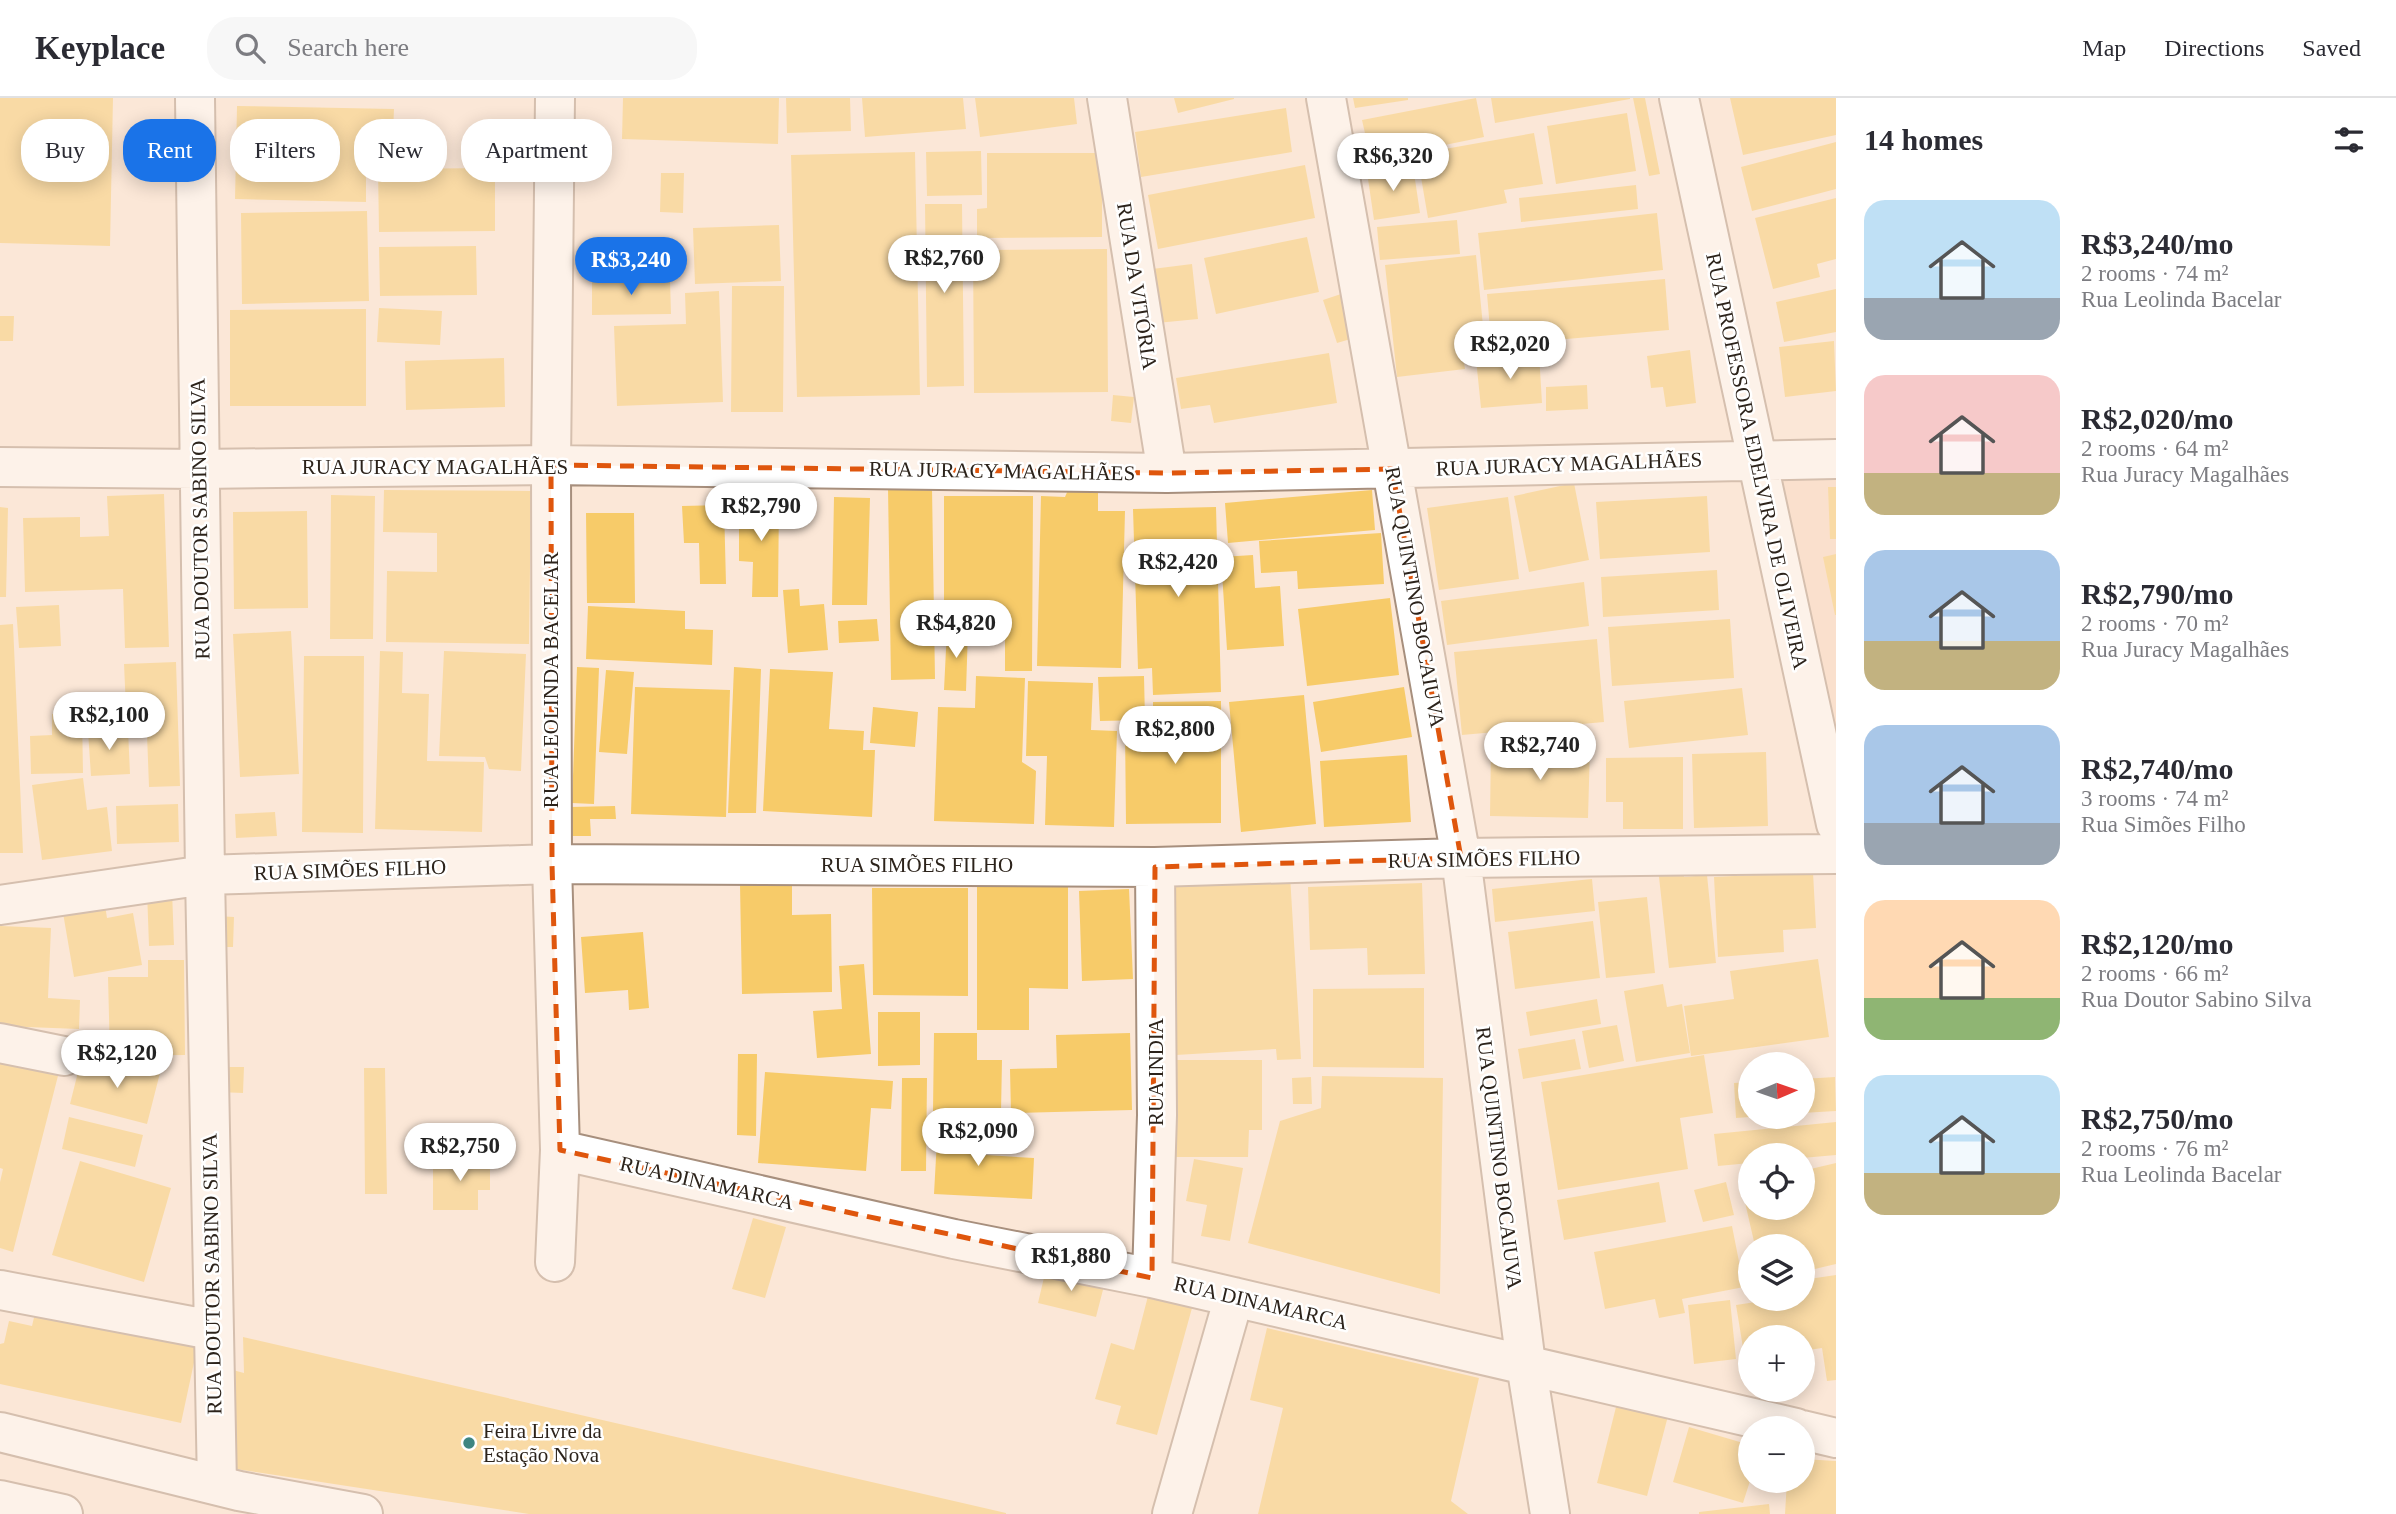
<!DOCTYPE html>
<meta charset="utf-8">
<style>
:root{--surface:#fff;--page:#f7f7f7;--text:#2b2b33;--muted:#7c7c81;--line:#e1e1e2;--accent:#1a73e8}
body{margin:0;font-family:"Times New Roman",serif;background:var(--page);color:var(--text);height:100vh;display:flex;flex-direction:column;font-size:26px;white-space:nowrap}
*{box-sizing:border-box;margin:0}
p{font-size:23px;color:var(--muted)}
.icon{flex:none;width:38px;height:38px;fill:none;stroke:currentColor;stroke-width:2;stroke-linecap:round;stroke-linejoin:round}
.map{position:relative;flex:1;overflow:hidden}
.side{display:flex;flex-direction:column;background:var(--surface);width:560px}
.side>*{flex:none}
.top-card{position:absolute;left:21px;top:21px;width:665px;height:63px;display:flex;gap:14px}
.needle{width:46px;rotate:88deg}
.fabs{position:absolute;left:1738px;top:954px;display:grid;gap:14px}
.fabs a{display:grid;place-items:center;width:77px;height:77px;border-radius:50%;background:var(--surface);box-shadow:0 4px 18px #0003;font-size:35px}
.price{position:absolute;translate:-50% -60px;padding:0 16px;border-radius:24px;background:#fff;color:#222;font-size:23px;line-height:46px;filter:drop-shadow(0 2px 4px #0008)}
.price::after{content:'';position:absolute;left:50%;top:42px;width:21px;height:16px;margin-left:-10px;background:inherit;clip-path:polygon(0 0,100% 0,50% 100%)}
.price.current{background:var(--accent);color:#fff}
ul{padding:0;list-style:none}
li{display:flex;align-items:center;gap:21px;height:175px;padding:0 28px}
li span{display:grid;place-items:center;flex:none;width:196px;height:140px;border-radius:21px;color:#555}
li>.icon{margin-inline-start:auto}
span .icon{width:84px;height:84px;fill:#fffc;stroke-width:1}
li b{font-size:30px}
h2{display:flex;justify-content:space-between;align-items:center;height:84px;padding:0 28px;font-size:30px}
.tag{padding:0 24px;border-radius:28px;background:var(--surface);box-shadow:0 4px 18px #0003;font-size:24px;line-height:63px}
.tag.current{background:var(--accent);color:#fff}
header{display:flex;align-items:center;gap:42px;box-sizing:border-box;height:98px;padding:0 35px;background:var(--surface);border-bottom:2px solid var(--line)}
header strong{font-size:33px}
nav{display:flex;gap:38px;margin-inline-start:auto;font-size:24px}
.search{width:490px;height:63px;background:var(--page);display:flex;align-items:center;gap:18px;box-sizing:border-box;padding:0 24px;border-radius:28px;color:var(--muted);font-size:26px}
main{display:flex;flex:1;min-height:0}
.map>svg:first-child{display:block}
.built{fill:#f9d8c0}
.building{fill:#f7cb69}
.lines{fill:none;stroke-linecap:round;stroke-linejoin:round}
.minor-casing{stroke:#a78f7d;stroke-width:42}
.major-casing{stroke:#a78f7d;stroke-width:42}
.minor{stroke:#fff;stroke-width:38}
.major{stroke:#fff;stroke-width:38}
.marked{fill:none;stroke:#df560d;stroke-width:5;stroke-dasharray:14 9;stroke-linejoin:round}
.poi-dot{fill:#3e8581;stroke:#fff;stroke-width:2.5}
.labels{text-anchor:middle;stroke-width:5;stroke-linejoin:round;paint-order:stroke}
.street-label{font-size:21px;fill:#2c231b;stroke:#fff}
.poi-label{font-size:21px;fill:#2c231b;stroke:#fff;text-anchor:start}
</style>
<header>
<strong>Keyplace</strong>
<div class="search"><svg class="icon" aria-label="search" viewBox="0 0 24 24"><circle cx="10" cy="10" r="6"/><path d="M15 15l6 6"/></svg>Search here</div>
<nav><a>Map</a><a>Directions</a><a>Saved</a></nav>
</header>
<main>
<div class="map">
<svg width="1836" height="1416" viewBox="0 0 1836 1416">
<rect width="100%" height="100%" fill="#fbe7d7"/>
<path class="built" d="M1836,376v271l-62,-269z"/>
<path class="building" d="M0,0h113l-3,148 -110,-3z
M623,0h156l-1,46 -156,-5z
M786,0h64l1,33 -64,2z
M862,0h101l3,31 -101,8z
M975,0h99l3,26 -97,13z
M1174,0h60v1l-56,14z
M1353,0h55v2l-53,8z
M1476,0l8,39 -113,23 -9,-40z
M1491,0h139v1l-135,24z
M1633,0h12l15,76 -11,2z
M1730,0h106v37l-93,20z
M237,8l157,3 -2,50 -26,-1v44l-131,-3z
M1286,10l6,44 -151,25 -6,-45z
M1627,15l9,58 -80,13 -9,-58z
M1534,35l9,51 -39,6 3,13 -79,15 -11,-64z
M1836,44v47l-84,22 -11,-44z
M981,53l1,44 -55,1 -1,-44z
M915,54l5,243 -123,2 -6,-242z
M987,55h115v84l-125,1v-29l10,-1z
M1305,67l10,53 -157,31 -10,-54z
M1413,68l7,47 -46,7 -7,-48z
M495,70v63l-116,1 -1,-63z
M661,75h23l-1,40 -23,-1z
M1636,87l2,24 -117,13 -2,-24z
M1836,100v61l-19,5 3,13 -47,12 -18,-71z
M925,106h37l2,182 -37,1z
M367,113l2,90 -127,3 -1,-91z
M1657,115l6,57 -179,20 -6,-57z
M1457,122l3,34 -80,6 -3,-33z
M779,127l2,56 -86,3 -2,-56z
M1307,139l12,55 -103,22 -12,-56z
M476,148l1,49 -97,1 -1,-49z
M1107,151l1,143 -134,1 -1,-143z
M1476,157l9,91 -23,2 3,21 -68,8 -12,-112z
M1192,166l6,55 -41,4 -5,-54z
M670,181l1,35 -79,1v-34z
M1665,181l4,51 -160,14 -1,-17 -18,2 -3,-35z
M732,188h52l-1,126h-52z
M1836,191v43l-52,10 -8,-40z
M719,193l4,111 -106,4 -3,-80 72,-2 -1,-31z
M1341,196l13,44 -17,5 -14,-43z
M379,210l63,3 -2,34 -63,-3z
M366,211v97h-136v-96z
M0,218h14l-1,25h-13z
M1834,243l2,50 -51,6 -6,-50z
M1690,252l6,53 -30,4 -3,-20 -12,1 -4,-32z
M1329,255l8,50 -123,20 -4,-18 -29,4 -5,-31z
M1539,255l3,50 -61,5 -5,-49z
M504,260l1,49 -99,3 -1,-49z
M1587,287l1,24 -42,2v-24z
M1113,297l21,2 -3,26 -20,-2z
M1574,385l15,77 -60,12 -15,-76z
M1828,389h8v52h-6z
M888,390h44l3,191 -44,1z
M384,392l147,1 -2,153 -143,-2 1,-71 50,1v-39l-54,-1z
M1068,392l30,1v20h27l-4,157 -84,-2 4,-170 24,1z
M1372,392l3,40 -147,13 -3,-40z
M164,396l5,153 -44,1 -2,-59 -98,3 -2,-74 57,-1v20l29,-1 -2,-40z
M331,397l44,1 -2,143h-43z
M944,398h89l-1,175h-27v-57h-61z
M1707,398l3,56 -110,7 -4,-57z
M834,399l36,1 -3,107h-35z
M1508,399l11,82 -80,11 -12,-82z
M739,400l40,1 -1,98h-26l1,-35 -14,-1z
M724,407l2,79h-26l-1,-41h-15l-2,-37z
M0,409l8,1 -2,89h-6z
M1216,409l5,185 -68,3 -1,-27 -14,1 -5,-160z
M307,413l1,97 -74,1 -1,-97z
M586,415h48l1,90h-48z
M1381,435l3,51 -86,5 -1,-18 -36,2 -2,-32z
M1836,456v61h-1l-12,-58z
M1253,457l2,33 25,-2 4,60 -57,4 -6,-93z
M1717,472l2,40 -116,7 -2,-40z
M1584,484l5,44 -142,19 -6,-44z
M799,491l1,17 24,-2 4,46 -40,3 -5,-63z
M1390,500l9,77 -92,11 -9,-77z
M59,507l2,41 -42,2 -3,-41z
M588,508l97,5v18l28,1 -1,35 -126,-6z
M877,521l2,22 -40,2 -1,-22z
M1730,521l4,59 -122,8 -4,-59z
M13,526l10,229h-23v-228z
M947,531l21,1 -2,61 -22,-1z
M291,533l8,143 -59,3 -7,-143z
M1597,541l7,83 -142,13 -8,-83z
M380,553l23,1 -1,41 27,1 -2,67 57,1 -2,70 -107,-3z
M444,553l82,3 -5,117 -32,-2 -4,-12 -46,-1z
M304,558h60l-1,177 -61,-1z
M176,564l4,124 -31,1 -3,-79 -20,1 -2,-45z
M577,569l22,1 -5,136 -22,-1z
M734,569l27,2 -5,144h-28z
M770,571l63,3 -4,57 35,2 -1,19h12l-3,67 -109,-6z
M606,572l28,2 -7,82 -28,-2z
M976,578l49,2 -3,84 14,9 -2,53 -100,-3 4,-114 37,1z
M1144,578l1,44 -45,1 -2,-44z
M1028,583l65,2 -2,47 26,1 -3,96 -69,-2 2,-69h-21z
M635,589l95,3 -4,127 -95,-3z
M1404,589l8,50 -91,15 -8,-50z
M1742,590l6,47 -119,13 -5,-47z
M1304,597l12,129 -75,8 -12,-130z
M1221,603v122l-95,1 -1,-96h28v-26z
M873,609l45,5 -3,35 -45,-4z
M52,616h30l1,59 -52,1 -1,-38 22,-1z
M128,631l2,45 -39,2 -3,-45z
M1491,648l99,2 -2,70 -98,-2z
M1766,654l2,74 -74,2 -2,-74z
M1407,657l4,67 -87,5 -4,-66z
M1683,659v72h-60v-27h-17v-44z
M83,680l4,32 20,-3 5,44 -70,9 -10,-75z
M178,706l1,38 -62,2 -1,-38z
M615,708l1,13h-26l1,17h-21v-29z
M275,714l2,24 -41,2 -1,-24z
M1683,767l1,12 23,-2 9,88 -47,5 -11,-100z
M1813,774l3,56 -33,2 1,22 -66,5 -4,-80z
M1290,777l11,184 -24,1 -1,-11 -100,6 -9,-174z
M1592,781l3,32 -100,11 -3,-33z
M792,785v32l39,-1 1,78 -90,2 -2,-110z
M1422,785l3,91 -57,1 -1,-27 -57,2 -2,-63z
M977,787h91v104l-39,-1v42h-52z
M872,790h96v108l-95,-1z
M1129,791l4,90 -51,2 -3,-90z
M172,792l2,55 -25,1 -2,-55z
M1647,799l8,76 -49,5 -8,-76z
M105,807l2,13 26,-5 9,52 -68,12 -11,-64z
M217,818l17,1 -1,30h-17z
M1593,823l7,57 -85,11 -7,-57z
M0,828l51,2 -3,70 32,2 -1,29 -79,-3z
M643,834l6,76 -20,2 -1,-20 -43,3 -4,-56z
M1818,861l11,78 -138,19 -7,-50 50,-7 -4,-28z
M148,862h36l1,95 -75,1 -2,-79h40z
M864,866l7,90 -54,4 -4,-47 29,-2 -3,-43z
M1663,886l4,23 15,-3 8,49 -54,9 -12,-71z
M1424,890v80l-111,-1v-78z
M1597,901l4,25 -71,12 -4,-24z
M878,914h42v53l-42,1z
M1617,927l7,36 -35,7 -7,-37z
M934,935h43v27h25l-1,52 -68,-1z
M1130,935l2,77 -121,3 -1,-44 47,-1 -1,-33z
M1575,941l6,30 -58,10 -5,-30z
M0,955l60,15 -47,184 -13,-4v-66l3,-13 -3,-1z
M738,956h19l-1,82 -19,-1z
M1704,957l9,58 -33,5 8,51 -130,21 -17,-108z
M81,962l50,13 2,-11 28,7 -14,55 -77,-20z
M1167,962h95v70h-13l-1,27h-81z
M219,969h25l-1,26 -25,-1z
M364,970h21l2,126h-22z
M765,974l128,9 -2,28 -20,-1 -5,63 -108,-8z
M1322,978l121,2 -3,216 -192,-51 32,-122 41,-13z
M1311,979l1,27h-19l-1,-26z
M1835,979l1,34 -34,2v-34z
M902,980h25l-1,93h-25z
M1750,984v35l-14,1 -2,-35z
M69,1019l74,18 -8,32 -73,-18z
M938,1023l33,2 -2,31 65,4 -2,41 -98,-5z
M1836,1024v33l-34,3v-3h-52v8l-32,3 -4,-32z
M433,1060h57v32h-12v20h-45z
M1194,1061l49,9 -13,73 -29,-5 6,-31 -21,-4z
M80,1063l91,27 -27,94 -92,-27z
M1836,1065v101l-34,8v-26h-47l-14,-61 9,-2v25h52v-37z
M1659,1084l7,40 -102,18 -7,-40z
M1726,1084l8,33 -31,7 -9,-32z
M753,1120l33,9 -21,71 -33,-9z
M1732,1128l12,61 -62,12 3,14 -26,5 -4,-19 -50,10 -11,-57z
M1046,1171l59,13 -9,35 -58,-14z
M1836,1177v105l-9,1 -5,-33 -20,3v-14h-52v22l-5,1 -9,-55 45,-7h21v-18z
M1148,1198l44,12 -35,127 -41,-11 5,-18 -26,-7 16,-56 23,7z
M1730,1202l6,59 -42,5 -6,-59z
M36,1211l162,35 -17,79 -181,-39v-40l4,-1 5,-22 23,5z
M1267,1230l212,50 -28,123 17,13h-210l25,-106 -33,-8z
M243,1239l763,176v1h-477l-293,-45 -7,-100 15,4z
M1617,1305l51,13 -21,80 -50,-13z
M1689,1329l61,18v36l-7,22 -70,-21z
M1802,1361l34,2v53h-51l2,-34h15z
M1769,1406l1,10h-71v-2z"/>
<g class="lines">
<g class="minor-casing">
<path id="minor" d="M195,0l10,777 12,610
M1107,0l60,375
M1326,0l135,760 65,506 24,150
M1679,0l157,726
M0,369l199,2 352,-4 616,8 669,-14
M0,807l205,-30 347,-11 603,3 306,-9 375,-4
M0,945l64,13
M560,1052l394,89 198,39 644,150
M555,1164l5,-112 -8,-286 -1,-399 4,-367
M1152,1180l5,-163 -2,-248
M0,1192l212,40
M1802,1332l34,8
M1172,1416l62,-217"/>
</g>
<g class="major-casing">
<path id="major" d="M0,1334l239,59 124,23
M0,1402l63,14"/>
</g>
<use href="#minor" class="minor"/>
<use href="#major" class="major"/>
</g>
<path d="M0 0H1836V1416H0ZM551,367l616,8 225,-4 69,389 -306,9 -3,411 -592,-128 -8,-286z" fill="#fbe7d7" fill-opacity=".55" fill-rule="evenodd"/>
<path class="marked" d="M551,367l616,8 225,-4 69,389 -306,9 -3,411 -592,-128 -8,-286z"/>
<circle class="poi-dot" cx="469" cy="1345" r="7"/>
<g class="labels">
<g class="street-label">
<text transform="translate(1137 188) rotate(81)" y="7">RUA DA VITÓRIA</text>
<text transform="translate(1757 363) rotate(78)" y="7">RUA PROFESSORA EDELVIRA DE OLIVEIRA</text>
<text transform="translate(1569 366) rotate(-2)" y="7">RUA JURACY MAGALHÃES</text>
<text x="435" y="376">RUA JURACY MAGALHÃES</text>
<text transform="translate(1002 373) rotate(1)" y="7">RUA JURACY MAGALHÃES</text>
<text transform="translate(200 421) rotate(-91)" y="7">RUA DOUTOR SABINO SILVA</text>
<text transform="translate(1415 499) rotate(80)" y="7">RUA QUINTINO BOCAIUVA</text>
<text transform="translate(551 582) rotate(-90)" y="7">RUA LEOLINDA BACELAR</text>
<text transform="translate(1484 761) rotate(-1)" y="7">RUA SIMÕES FILHO</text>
<text x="917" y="774">RUA SIMÕES FILHO</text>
<text transform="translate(350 772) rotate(-2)" y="7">RUA SIMÕES FILHO</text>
<text transform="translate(1156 974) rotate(-90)" y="7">RUA INDIA</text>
<text transform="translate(1499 1060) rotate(83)" y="7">RUA QUINTINO BOCAIUVA</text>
<text transform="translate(707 1085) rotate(13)" y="7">RUA DINAMARCA</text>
<text transform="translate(212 1176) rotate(-91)" y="7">RUA DOUTOR SABINO SILVA</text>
<text transform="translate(1261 1205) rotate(13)" y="7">RUA DINAMARCA</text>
</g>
<g class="poi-label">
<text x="483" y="1340">Feira Livre da<tspan x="483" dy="24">Estação Nova</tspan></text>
</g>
</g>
</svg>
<div class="fabs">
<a><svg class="needle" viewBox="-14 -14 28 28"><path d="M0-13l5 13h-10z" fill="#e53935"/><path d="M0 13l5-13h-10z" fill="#7c7c81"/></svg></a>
<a><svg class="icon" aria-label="locate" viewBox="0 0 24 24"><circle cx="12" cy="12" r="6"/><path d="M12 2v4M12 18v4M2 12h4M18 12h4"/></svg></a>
<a><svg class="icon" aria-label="layers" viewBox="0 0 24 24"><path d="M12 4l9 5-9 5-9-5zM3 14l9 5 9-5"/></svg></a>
<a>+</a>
<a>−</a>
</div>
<b class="price" style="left:1393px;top:95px">R$6,320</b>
<b class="price" style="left:944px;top:197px">R$2,760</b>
<b class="price current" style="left:631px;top:199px">R$3,240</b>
<b class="price" style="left:1510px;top:283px">R$2,020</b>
<b class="price" style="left:761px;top:445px">R$2,790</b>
<b class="price" style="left:1178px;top:501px">R$2,420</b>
<b class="price" style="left:956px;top:562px">R$4,820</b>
<b class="price" style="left:109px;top:654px">R$2,100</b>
<b class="price" style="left:1175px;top:668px">R$2,800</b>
<b class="price" style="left:1540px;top:684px">R$2,740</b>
<b class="price" style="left:117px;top:992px">R$2,120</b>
<b class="price" style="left:978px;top:1070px">R$2,090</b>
<b class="price" style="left:460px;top:1085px">R$2,750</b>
<b class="price" style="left:1071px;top:1195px">R$1,880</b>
<div class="top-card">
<a class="tag">Buy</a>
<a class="tag current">Rent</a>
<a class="tag">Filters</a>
<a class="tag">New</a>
<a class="tag">Apartment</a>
</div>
</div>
<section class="side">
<h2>14 homes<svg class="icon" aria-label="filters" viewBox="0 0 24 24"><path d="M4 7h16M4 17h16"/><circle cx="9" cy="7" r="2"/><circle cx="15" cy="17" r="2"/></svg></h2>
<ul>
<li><span style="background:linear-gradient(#bfe0f5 70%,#9aa5b1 0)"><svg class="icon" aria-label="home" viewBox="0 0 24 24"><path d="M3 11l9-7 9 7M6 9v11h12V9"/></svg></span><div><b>R$3,240/mo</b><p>2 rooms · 74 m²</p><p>Rua Leolinda Bacelar</p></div></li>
<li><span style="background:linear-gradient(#f6c9c9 70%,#c2b280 0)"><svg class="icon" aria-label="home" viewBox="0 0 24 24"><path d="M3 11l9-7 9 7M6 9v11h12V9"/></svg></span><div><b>R$2,020/mo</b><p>2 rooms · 64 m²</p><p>Rua Juracy Magalhães</p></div></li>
<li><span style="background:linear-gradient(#a9c7e8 65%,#c2b280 0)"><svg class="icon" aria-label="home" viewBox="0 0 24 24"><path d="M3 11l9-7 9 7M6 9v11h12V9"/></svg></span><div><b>R$2,790/mo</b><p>2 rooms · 70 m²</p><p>Rua Juracy Magalhães</p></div></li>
<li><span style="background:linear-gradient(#a9c7e8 70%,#9aa5b1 0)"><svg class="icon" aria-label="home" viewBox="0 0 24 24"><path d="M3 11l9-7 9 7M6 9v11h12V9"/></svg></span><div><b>R$2,740/mo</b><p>3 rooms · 74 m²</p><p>Rua Simões Filho</p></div></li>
<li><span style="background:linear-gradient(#ffd9b3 70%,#8fb573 0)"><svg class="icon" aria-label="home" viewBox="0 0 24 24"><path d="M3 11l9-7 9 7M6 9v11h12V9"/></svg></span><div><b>R$2,120/mo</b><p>2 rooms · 66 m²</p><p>Rua Doutor Sabino Silva</p></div></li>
<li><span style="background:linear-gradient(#bfe0f5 70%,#c2b280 0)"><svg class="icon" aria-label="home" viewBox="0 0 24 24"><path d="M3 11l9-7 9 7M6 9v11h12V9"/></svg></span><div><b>R$2,750/mo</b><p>2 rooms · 76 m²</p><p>Rua Leolinda Bacelar</p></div></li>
</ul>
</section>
</main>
